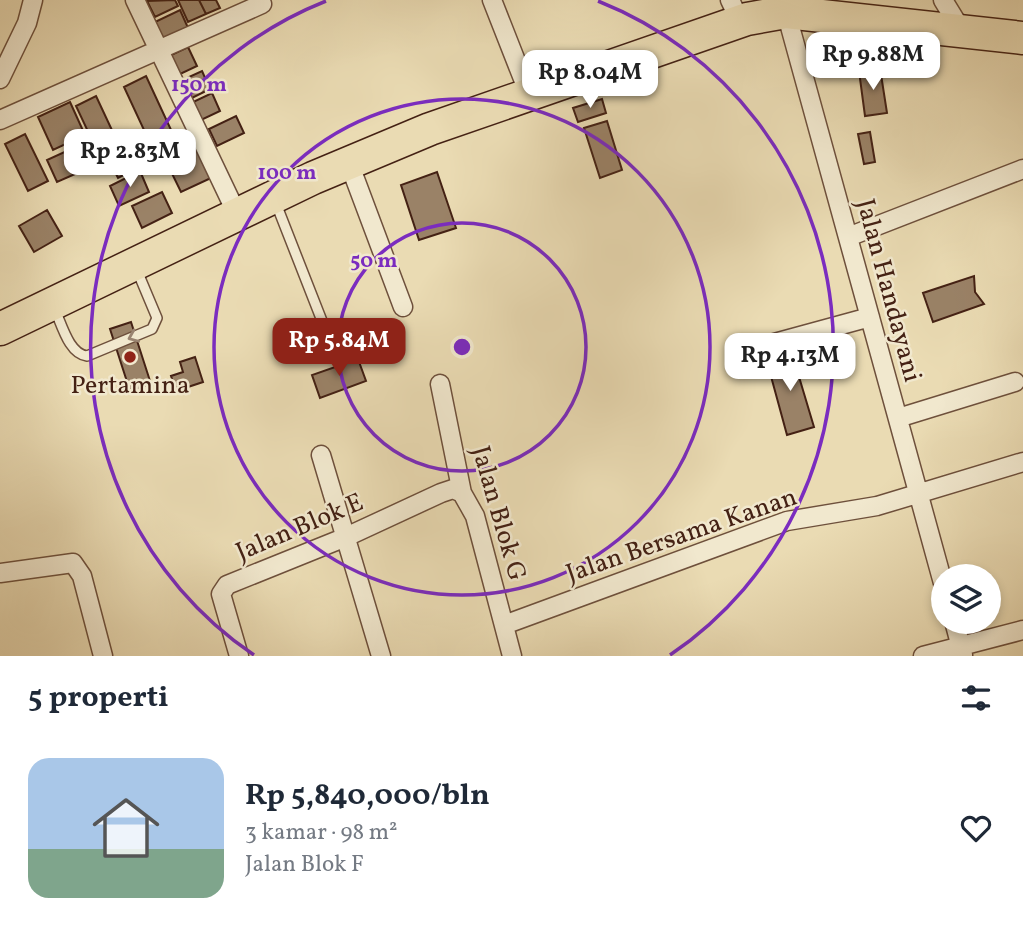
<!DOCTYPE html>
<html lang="id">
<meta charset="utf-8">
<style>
:root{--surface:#fff;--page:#f6f6f7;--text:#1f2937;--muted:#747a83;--line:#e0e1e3;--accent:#8f2418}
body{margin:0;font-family:Vollkorn,serif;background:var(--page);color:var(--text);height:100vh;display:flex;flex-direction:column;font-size:26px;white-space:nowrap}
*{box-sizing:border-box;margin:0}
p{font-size:23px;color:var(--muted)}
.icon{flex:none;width:38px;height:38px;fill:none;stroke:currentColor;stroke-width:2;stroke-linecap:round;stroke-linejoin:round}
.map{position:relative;height:656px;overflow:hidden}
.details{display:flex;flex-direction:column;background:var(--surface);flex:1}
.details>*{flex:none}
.controls{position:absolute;left:931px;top:564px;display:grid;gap:14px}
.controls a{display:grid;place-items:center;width:70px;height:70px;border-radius:50%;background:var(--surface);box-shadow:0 4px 10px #0003;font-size:35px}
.price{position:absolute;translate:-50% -60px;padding:0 16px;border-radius:14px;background:#fff;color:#222;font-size:23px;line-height:46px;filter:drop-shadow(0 2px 4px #0008)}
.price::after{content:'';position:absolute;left:50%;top:42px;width:21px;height:16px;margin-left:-10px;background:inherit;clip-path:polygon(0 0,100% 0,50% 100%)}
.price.current{background:var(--accent);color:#fff}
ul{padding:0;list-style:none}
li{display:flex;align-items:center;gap:21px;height:175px;padding:0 28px}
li+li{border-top:2px solid var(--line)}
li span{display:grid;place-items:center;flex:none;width:196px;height:140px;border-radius:21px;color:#555}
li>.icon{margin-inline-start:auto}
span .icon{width:84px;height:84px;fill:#fffc;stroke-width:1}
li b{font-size:30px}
h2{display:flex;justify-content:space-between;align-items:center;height:84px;padding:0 28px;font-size:30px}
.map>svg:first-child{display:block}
.building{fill:#9a8267;stroke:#442114;stroke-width:2}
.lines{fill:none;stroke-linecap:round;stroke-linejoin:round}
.lane-casing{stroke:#6e503c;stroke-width:12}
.street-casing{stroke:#6e503c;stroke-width:21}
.highway-casing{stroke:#442114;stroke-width:35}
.lane{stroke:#f1e8ce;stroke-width:9}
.street{stroke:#f1e8ce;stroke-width:18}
.highway{stroke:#eadbb3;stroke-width:32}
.oneway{stroke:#9a8471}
.ring{fill:none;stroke:#7b2cbf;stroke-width:3.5}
.poi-dot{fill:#8f2418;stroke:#f1e8ce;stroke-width:2.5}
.labels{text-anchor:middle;stroke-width:5;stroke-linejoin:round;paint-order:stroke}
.street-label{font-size:26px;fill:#442114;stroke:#f1e8ce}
.poi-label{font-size:26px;fill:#442114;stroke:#f1e8ce}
.centre{fill:#7b2cbf;stroke:#f1e8ce;stroke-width:3.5}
.ring-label{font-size:21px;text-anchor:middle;font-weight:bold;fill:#7b2cbf;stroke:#f1e8ce;stroke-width:5;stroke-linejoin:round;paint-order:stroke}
</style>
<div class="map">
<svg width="1023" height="656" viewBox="0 0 1023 656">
<rect width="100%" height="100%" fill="#eadbb3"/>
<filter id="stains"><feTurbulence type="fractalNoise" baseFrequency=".00286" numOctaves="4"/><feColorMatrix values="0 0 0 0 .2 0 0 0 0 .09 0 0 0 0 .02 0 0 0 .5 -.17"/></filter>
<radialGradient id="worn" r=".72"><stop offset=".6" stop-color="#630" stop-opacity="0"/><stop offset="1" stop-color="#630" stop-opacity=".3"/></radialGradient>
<path class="building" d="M175,0l3,6 -23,11 -8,-16z
M178,0h21l7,14 -18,8z
M199,0h17l4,8 -14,6z
M180,10l9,20 -25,12 -9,-20z
M188,47l9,19 -21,10 -9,-19z
M880,68l7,45 -22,3 -6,-45z
M202,71l8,18 -24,12 -8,-19z
M146,76l26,56 -22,11 -26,-56z
M212,93l8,18 -21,10 -8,-18z
M96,96l22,47 -20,10 -22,-47z
M602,99l4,14 -28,9 -5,-14z
M70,102l15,33 -32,15 -15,-33z
M236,116l8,17 -27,13 -8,-17z
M607,121l15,49 -22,8 -16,-50z
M188,131l23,47 -30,14 -23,-47z
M870,132l5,30 -11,2 -6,-30z
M25,134l23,47 -20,10 -23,-47z
M145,141l9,19 -36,18 -10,-20z
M88,145l10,20 -12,6 -10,-20z
M71,149l11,22 -25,11 -10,-22z
M140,171l9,21 -30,14 -9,-20z
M437,172l19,56 -37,12 -18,-55z
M162,192l10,21 -30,15 -10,-22z
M47,210l15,26 -28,16 -15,-26z
M974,276l1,16 9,12 -51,18 -10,-29z
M131,322l20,62 -21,7 -20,-62z
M791,350l23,77 -27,8 -21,-77z
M195,357l8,25 -27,9 -5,-15 12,-4 -3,-10z
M358,359l8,22 -46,17 -8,-23z"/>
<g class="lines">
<g class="lane-casing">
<path id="lane" d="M275,201l49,125
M55,310c7,15 14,44 32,46l65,-27 5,-11 -21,-50"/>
</g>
<g class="street-casing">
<path id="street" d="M135,0l102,214
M492,0l37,94
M730,0l10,21
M943,0l19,31
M786,12l157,571
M0,79l27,-56 6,-23
M0,120l262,-116
M349,163l54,144
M848,237l175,-68
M771,344l99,-27
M440,384l22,109 13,23 37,140
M898,418l117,-36
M321,455l60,201
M0,573l73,-10 9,13 21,80
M954,621l9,34
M504,625l283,-104 90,-15 146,-44
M239,656l-18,-62 6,-9 119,-48 95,-44 12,-4 9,4
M923,656l100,-26"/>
</g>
<g class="highway-casing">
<path id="highway" d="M0,329l313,-151 117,-49 317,-110 39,-7 237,26"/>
</g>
<use href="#lane" class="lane"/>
<use href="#street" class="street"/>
<use href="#highway" class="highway"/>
</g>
<defs><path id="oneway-chevron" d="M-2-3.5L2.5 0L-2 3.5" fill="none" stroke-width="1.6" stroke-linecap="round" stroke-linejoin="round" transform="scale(1.75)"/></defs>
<use class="oneway" href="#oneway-chevron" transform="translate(133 337) rotate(157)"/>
<g class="ring">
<circle cx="462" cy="347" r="124"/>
<circle cx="462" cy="347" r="248"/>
<path d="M254 655A372 372 0 0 1 326 1M598 1A372 372 0 0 1 670 655"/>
</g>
<circle class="poi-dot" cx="130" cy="357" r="7"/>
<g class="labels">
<g class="street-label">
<text transform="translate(890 290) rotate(75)" y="9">Jalan Handayani</text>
<text transform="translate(500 513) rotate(74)" y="9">Jalan Blok G</text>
<text transform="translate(299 526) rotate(-23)" y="9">Jalan Blok E</text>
<text transform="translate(681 534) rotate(-19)" y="9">Jalan Bersama Kanan</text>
</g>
<g class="poi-label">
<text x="130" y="393">Pertamina</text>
</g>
</g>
<circle cx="462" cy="347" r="10" class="centre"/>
<g class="ring-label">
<text x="199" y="91">150 m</text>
<text x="287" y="179">100 m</text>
<text x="374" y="267">50 m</text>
</g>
<rect width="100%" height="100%" filter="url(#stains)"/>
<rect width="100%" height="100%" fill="url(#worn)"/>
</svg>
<div class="controls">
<a><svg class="icon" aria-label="layers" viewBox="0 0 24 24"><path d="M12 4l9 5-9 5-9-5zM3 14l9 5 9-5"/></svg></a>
</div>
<b class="price" style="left:873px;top:92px">Rp 9.88M</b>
<b class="price" style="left:590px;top:110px">Rp 8.04M</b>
<b class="price" style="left:130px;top:189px">Rp 2.83M</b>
<b class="price current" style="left:339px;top:378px">Rp 5.84M</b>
<b class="price" style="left:790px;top:393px">Rp 4.13M</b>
</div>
<section class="details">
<h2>5 properti<svg class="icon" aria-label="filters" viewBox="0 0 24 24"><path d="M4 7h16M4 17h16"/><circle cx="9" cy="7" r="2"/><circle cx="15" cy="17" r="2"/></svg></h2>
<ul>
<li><span style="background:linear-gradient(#a9c7e8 65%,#7fa58c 0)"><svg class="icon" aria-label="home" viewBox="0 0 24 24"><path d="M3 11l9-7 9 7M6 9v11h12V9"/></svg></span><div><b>Rp 5,840,000/bln</b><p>3 kamar · 98 m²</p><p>Jalan Blok F</p></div><svg class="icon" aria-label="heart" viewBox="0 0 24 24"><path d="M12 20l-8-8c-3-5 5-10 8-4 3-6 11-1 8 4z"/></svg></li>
</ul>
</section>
